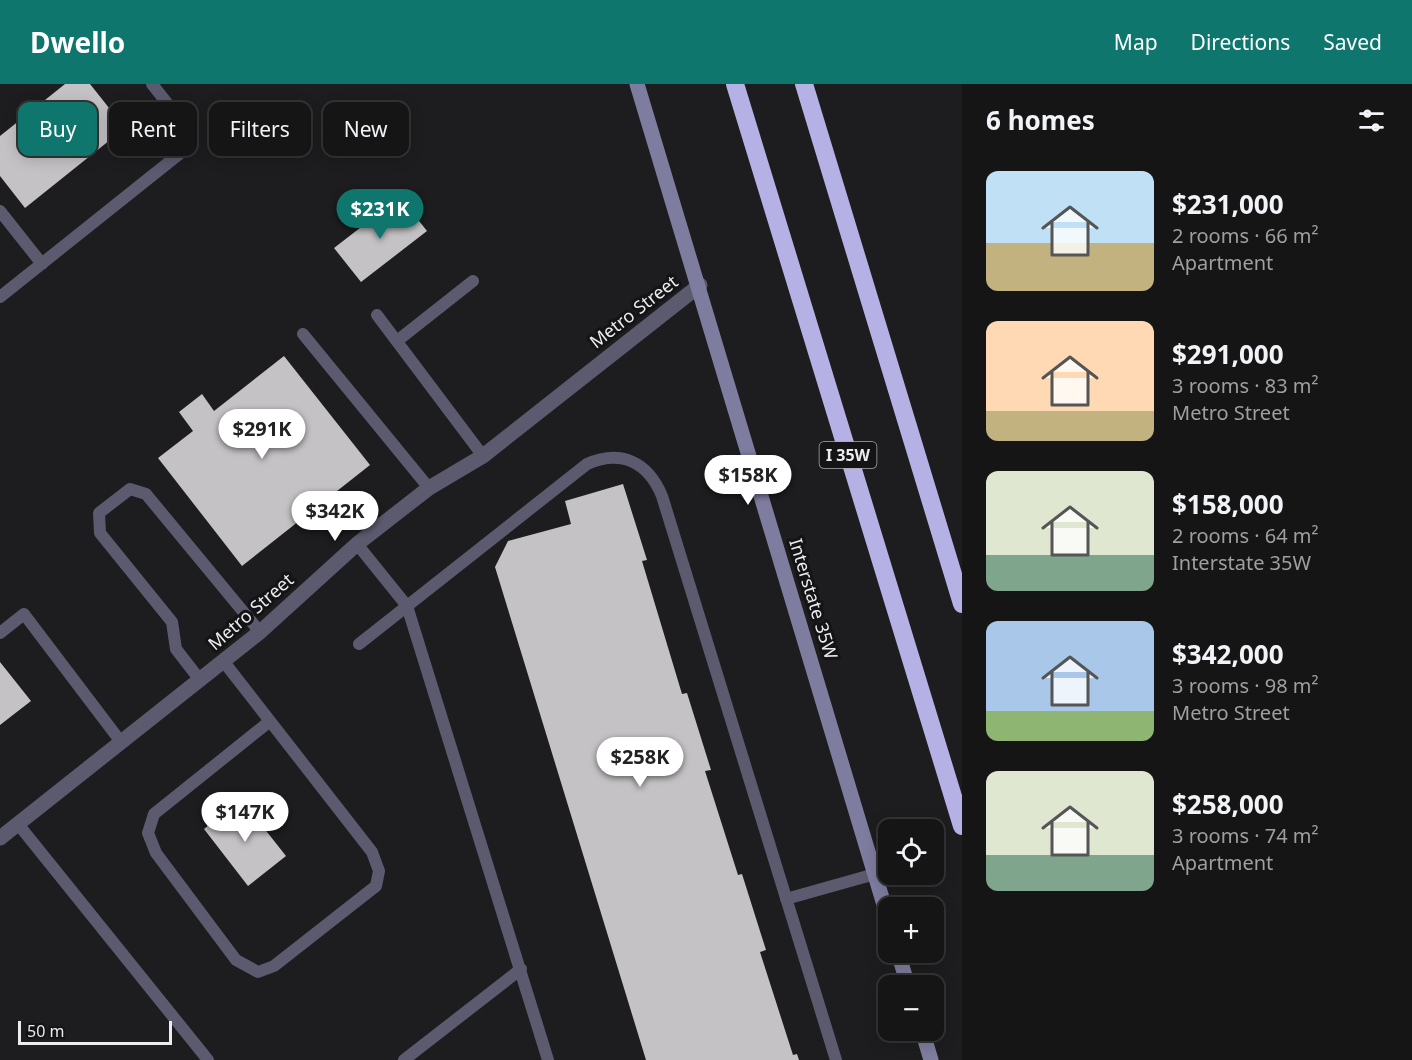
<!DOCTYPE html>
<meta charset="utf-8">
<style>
:root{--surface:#161516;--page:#232223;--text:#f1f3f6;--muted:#9e9fa1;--line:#353435;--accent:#0f766e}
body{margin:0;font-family:"Noto Sans",sans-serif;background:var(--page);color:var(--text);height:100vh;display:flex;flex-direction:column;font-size:22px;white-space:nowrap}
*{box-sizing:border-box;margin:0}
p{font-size:20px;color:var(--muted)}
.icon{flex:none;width:33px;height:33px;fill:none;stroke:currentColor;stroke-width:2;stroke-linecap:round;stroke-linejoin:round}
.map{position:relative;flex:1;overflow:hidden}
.details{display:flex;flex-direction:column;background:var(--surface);width:450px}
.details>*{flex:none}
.guide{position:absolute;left:18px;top:18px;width:570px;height:54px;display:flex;gap:12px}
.controls{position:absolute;left:878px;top:735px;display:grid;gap:12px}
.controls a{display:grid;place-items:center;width:66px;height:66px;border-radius:12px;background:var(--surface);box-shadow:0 3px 15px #0003,0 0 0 2px var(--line);font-size:30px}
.scale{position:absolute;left:18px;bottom:15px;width:154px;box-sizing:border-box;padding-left:6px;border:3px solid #ecebed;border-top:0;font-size:16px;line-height:21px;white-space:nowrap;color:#ecebed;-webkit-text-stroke:4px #141315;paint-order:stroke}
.price{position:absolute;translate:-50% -51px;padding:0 14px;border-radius:21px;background:#fff;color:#222;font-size:20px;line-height:39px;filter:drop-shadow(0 2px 3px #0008)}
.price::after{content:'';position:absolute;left:50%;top:36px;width:18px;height:14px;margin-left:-9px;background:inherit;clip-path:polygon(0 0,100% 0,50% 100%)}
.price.active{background:var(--accent);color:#fff}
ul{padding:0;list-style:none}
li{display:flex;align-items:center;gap:18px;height:150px;padding:0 24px}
li span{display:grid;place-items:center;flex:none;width:168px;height:120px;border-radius:12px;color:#555}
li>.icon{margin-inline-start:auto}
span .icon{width:72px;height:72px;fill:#fffc;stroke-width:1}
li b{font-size:26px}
h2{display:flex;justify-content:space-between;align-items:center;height:72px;padding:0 24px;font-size:26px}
.chip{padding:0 21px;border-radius:12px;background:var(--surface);box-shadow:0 3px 15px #0003,0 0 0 2px var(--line);font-size:21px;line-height:54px}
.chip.active{background:var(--accent);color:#fff}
header{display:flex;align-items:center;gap:36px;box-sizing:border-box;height:84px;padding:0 30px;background:var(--accent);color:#fff}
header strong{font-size:28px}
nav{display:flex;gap:33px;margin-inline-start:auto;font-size:21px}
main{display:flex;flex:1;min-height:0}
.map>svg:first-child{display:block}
.building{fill:#c4c2c4}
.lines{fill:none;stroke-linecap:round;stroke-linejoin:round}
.lane{stroke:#5b5a6f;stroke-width:12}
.street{stroke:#5b5a6f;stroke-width:15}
.secondary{stroke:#7f7d9f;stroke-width:15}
.highway{stroke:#b5b1e5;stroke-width:18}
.labels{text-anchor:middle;stroke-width:6;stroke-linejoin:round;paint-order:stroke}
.shield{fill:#141315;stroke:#abaaac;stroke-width:1.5}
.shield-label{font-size:16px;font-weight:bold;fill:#ecebed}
.street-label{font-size:18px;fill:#ecebed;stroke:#141315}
</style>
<header>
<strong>Dwello</strong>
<nav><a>Map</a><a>Directions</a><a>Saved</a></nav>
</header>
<main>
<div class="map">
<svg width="962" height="976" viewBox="0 0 962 976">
<rect width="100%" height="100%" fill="#1d1c1e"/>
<path class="building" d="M65,0h25l35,44 -100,80 -25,-32v-40z
M400,113l27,34 -66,51 -27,-34z
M284,272l86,109 -128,101 -84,-108 35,-27 -14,-19 23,-18 12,17z
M623,400l24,76 -5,1 40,133 5,-1 24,77 -6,1 33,104 4,-1 24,76 -6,2 33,103 4,-1 2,6h-153l-151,-493 13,-26 63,-17 -6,-23z
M0,578l31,39 -31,24z
M241,715l45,57 -38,30 -44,-57z"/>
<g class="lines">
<path class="lane" d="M0,127l42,53
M0,213l183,-146 2,-25 -33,-42
M377,231l106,141
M303,250l126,154
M397,257l76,-60
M357,460l50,62 141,454
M0,549l24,-19 97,128
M359,560l228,-180c34,-15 61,-2 75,32l174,564
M224,578l148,190 7,19 -3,15 -102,80 -16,6 -22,-12 -80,-107 -8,-20 6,-19 116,-93
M200,596l-24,-31 -4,-27 -72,-89 -1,-20 31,-24 16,5 114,138
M18,740l190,236
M786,815l89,-25
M404,976l117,-91"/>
<path class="street" d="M0,754l260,-206 97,-88 72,-56 54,-32 217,-171"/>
<path class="secondary" d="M637,0l251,834
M898,868l10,34
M922,946l9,30"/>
<path class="highway" d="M735,0l227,742
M804,0l158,520"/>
</g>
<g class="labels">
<rect class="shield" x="819.5" y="358" width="57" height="26" rx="4.5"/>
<g class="shield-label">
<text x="848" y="377">I 35W</text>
</g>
<g class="street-label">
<text transform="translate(634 228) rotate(-38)" y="6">Metro Street</text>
<text transform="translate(813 515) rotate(73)" y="6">Interstate 35W</text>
<text transform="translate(251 528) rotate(-41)" y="6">Metro Street</text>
</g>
</g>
</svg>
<div class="controls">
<a><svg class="icon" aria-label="locate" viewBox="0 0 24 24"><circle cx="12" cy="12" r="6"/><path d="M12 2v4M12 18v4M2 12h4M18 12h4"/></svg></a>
<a>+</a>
<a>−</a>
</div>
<div class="scale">50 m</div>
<b class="price active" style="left:380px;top:156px">$231K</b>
<b class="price" style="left:262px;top:376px">$291K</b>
<b class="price" style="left:748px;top:422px">$158K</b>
<b class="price" style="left:335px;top:458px">$342K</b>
<b class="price" style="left:640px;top:704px">$258K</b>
<b class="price" style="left:245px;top:759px">$147K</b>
<div class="guide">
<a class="chip active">Buy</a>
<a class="chip">Rent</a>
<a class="chip">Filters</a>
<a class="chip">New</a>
</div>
</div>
<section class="details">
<h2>6 homes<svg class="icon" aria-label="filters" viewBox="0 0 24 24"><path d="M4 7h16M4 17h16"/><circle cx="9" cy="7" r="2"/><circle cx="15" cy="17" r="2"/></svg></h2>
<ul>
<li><span style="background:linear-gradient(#bfe0f5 60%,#c2b280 0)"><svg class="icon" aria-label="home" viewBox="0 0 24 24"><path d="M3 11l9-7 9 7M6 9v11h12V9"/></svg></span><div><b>$231,000</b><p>2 rooms · 66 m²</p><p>Apartment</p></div></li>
<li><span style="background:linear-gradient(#ffd9b3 75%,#c2b280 0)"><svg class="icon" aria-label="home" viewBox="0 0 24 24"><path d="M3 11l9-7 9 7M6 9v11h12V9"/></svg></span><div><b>$291,000</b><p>3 rooms · 83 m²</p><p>Metro Street</p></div></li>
<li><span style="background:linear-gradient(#dfe7d0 70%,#7fa58c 0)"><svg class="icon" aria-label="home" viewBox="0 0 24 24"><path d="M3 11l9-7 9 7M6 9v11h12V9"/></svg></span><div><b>$158,000</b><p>2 rooms · 64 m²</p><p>Interstate 35W</p></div></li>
<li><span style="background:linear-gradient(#a9c7e8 75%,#8fb573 0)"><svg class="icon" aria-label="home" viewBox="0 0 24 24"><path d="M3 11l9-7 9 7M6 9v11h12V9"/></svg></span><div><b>$342,000</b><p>3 rooms · 98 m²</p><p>Metro Street</p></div></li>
<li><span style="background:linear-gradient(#dfe7d0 70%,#7fa58c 0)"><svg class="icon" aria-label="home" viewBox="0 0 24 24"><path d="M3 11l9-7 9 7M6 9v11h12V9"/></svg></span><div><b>$258,000</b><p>3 rooms · 74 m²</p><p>Apartment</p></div></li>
</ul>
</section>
</main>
